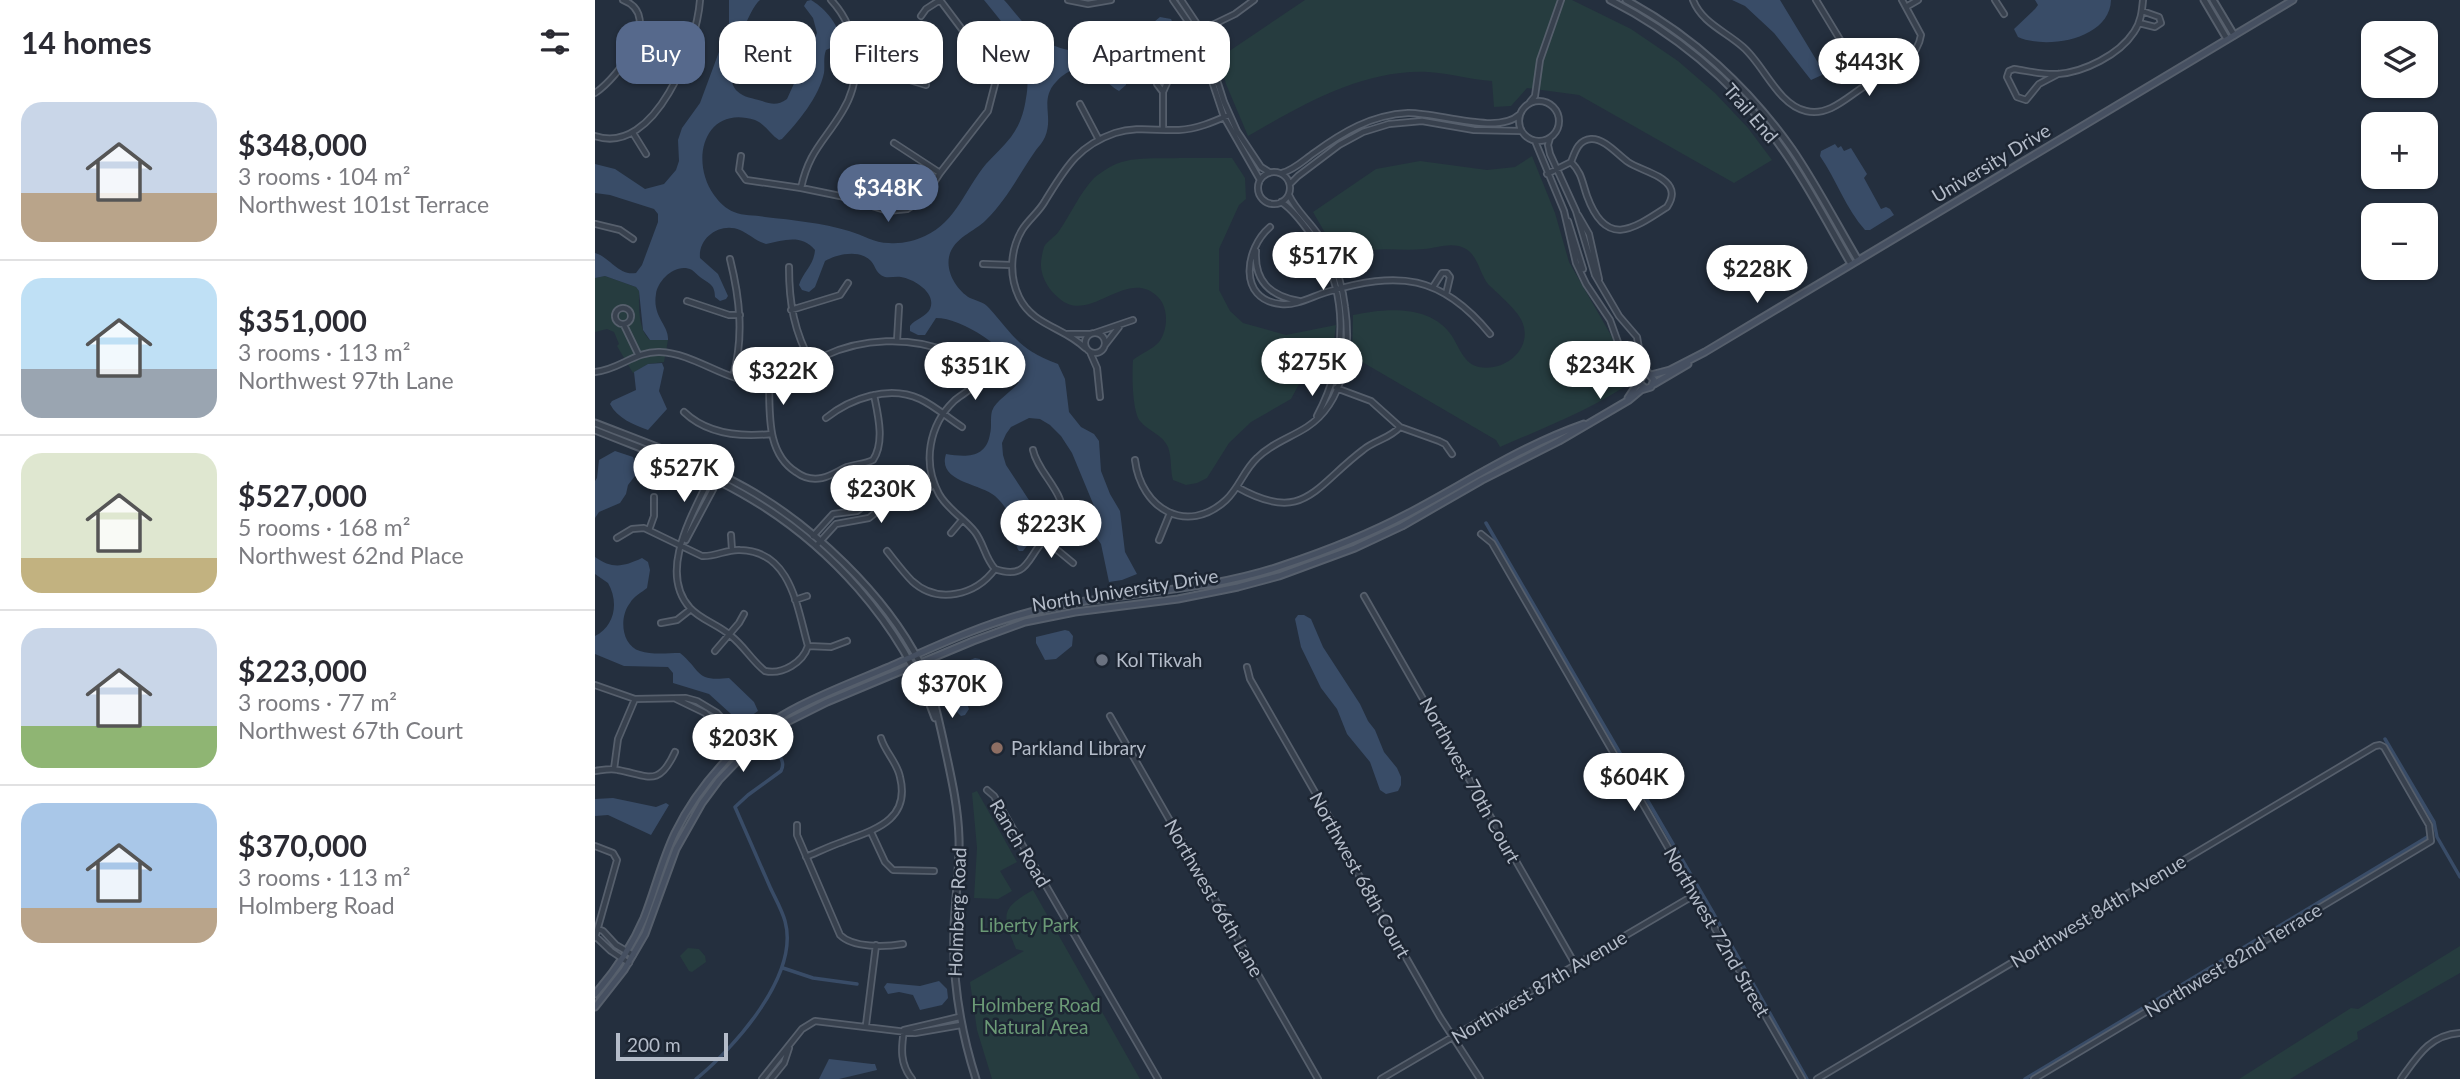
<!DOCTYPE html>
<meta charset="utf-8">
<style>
:root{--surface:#fff;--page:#f7f7f7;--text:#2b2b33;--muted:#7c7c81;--line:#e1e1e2;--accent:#56698c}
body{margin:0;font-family:Lato,sans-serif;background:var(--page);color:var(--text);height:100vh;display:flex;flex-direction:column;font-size:26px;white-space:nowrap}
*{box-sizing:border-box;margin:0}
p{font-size:23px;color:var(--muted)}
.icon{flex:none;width:38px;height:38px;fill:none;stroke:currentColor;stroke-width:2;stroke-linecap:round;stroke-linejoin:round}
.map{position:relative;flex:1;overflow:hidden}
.sheet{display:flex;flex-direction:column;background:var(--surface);width:595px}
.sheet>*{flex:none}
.hud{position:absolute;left:21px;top:21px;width:665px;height:63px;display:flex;gap:14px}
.tools{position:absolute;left:1766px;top:21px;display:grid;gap:14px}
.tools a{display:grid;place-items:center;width:77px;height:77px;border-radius:14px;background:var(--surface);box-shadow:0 2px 5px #0004;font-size:35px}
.scale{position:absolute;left:21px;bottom:18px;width:112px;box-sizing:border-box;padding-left:7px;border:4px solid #b4bcc9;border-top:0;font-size:19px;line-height:24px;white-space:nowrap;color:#b4bcc9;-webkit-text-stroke:5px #1d2633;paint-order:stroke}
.price{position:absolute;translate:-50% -60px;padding:0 16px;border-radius:24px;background:#fff;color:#222;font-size:23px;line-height:46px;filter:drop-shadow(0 2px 4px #0008)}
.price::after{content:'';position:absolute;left:50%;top:42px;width:21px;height:16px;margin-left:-10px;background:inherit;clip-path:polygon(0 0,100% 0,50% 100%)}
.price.current{background:var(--accent);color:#fff}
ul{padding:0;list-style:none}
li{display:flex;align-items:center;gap:21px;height:175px;padding:0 21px}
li+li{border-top:2px solid var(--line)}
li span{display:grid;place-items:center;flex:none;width:196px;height:140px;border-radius:21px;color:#555}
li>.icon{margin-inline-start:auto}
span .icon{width:84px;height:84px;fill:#fffc;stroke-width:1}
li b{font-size:30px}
h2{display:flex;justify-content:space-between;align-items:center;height:84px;padding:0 21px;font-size:30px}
.pill{padding:0 24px;border-radius:21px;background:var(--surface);box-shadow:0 2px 5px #0004;font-size:24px;line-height:63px}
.pill.current{background:var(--accent);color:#fff}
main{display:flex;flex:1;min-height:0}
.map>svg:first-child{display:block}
.green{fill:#263c3f}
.water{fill:#394c67}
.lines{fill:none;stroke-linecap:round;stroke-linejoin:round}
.canal{stroke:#394c67;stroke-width:3.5}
.minor-casing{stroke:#565f6c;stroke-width:8}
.tertiary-casing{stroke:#565f6c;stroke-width:9}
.secondary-casing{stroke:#565f6c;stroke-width:9}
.minor{stroke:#38414e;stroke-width:4.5}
.tertiary{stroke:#38414e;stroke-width:5}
.secondary{stroke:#465061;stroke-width:5}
.worship-dot{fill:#6b7280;stroke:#1d2633;stroke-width:2.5}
.education-dot{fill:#8d6e63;stroke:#1d2633;stroke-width:2.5}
.labels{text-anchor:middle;stroke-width:5;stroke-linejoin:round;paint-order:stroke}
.street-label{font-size:19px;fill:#b4bcc9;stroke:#1d2633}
.poi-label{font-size:19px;fill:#b4bcc9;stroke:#1d2633;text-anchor:start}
.park-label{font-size:19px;fill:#6b9a76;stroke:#1d2633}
</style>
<main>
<section class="sheet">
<h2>14 homes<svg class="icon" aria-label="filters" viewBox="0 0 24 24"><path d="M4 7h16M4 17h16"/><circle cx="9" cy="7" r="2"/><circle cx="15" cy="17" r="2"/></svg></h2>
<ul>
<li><span style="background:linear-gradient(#c9d6e8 65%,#b9a48a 0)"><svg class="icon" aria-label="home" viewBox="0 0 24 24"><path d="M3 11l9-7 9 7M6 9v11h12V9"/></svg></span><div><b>$348,000</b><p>3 rooms · 104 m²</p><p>Northwest 101st Terrace</p></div></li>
<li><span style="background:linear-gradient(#bfe0f5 65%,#9aa5b1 0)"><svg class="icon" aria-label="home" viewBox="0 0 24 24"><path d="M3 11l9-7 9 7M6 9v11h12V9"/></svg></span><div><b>$351,000</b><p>3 rooms · 113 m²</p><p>Northwest 97th Lane</p></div></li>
<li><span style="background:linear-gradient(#dfe7d0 75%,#c2b280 0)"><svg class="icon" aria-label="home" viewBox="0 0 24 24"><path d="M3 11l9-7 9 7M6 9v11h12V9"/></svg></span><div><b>$527,000</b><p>5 rooms · 168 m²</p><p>Northwest 62nd Place</p></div></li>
<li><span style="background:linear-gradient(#c9d6e8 70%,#8fb573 0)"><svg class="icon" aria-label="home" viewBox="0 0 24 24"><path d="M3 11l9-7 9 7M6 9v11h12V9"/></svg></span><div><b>$223,000</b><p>3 rooms · 77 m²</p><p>Northwest 67th Court</p></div></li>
<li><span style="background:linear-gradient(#a9c7e8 75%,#b9a48a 0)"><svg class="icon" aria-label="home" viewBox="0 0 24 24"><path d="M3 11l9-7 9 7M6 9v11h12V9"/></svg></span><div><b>$370,000</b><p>3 rooms · 113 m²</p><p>Holmberg Road</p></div></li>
</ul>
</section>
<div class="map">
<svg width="1865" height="1079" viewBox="0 0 1865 1079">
<rect width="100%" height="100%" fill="#242f3e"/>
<path class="green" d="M710,0h267l59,29 47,32 37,32 33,35 24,32 -38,23 -155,-88 -52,-7 -16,18 -17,1 -2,-26c-21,-1 -42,-8 -64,-9 -65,-3 -126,33 -180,64l-22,-52 -7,-26z
M937,156l23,57 14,49 67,117c-41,29 -90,48 -136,68l-4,-7 -144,-84 1,-41c32,-7 78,-11 99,21 7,11 12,28 27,31 25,5 53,-17 44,-43 -3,-12 -25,-30 -35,-40 -8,-10 -10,-28 -22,-35 -13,-8 -29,-1 -42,0 -18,2 -36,-1 -53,1 -11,1 -21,4 -32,7l-26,-45 63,-43 44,-8 67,9 28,-3z
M585,158h52l13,20 1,21 -7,6 -20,44v41l11,21 13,12 43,12 50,-10 -7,54 -24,-6 -14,26 -40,23 -22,21 -22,35 -10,5 -11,2 -13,-5c-3,-11 -1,-22 -5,-33 -6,-13 -20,-16 -28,-26 -8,-11 -8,-47 -7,-61 7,-6 20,-11 26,-18 9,-12 10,-34 -1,-45 -31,-31 -68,28 -98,2 -11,-8 -20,-23 -19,-36 0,-4 2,-13 3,-16 3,-6 11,-10 15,-16 12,-17 20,-37 35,-53 6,-5 15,-11 22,-14 19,-8 44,-5 64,-6z
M10,276l31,11 3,4c0,16 -1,38 11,49h18l-4,22 -16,2 -15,9 -16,-27 2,-2 -5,-12 -7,-3 -12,3v-54z
M382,791l40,71 -17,9 12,20 -14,8 -24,-1 3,-50 -5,-55z
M438,890l107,189h-148l-15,-49 -7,-48 54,-31 -8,-2c-14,-35 -16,-40 17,-59z
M1865,946v27l-103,59 1,7 -68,40h-51l112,-71 7,1z
M93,948l11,1 6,7 1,6 -14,10 -3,-1 -9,-15z"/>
<path class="water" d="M134,0h31c-11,9 -28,56 -29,70 -1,7 1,16 6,21 7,7 16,7 25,10 11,4 16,4 25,-2l30,-66 -4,-15 -9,-12 3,-5 4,-1c11,6 31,26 28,41 -1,6 -9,7 -13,9 -3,8 -1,15 -2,23 -5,24 -26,49 -42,66l-3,1c-9,-6 -14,-16 -24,-20 -50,-16 -66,40 -41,75 5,7 12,14 20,17 9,4 22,3 31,5 28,3 57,6 84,14 14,4 25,12 40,12 13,1 25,-2 36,-7 32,-15 40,-47 61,-72 8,-9 17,-17 25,-27 9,-12 13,-25 15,-39 8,-41 -18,-68 -42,-98h20c13,14 26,34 42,42 42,22 82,3 114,-25l11,2 8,19c-20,18 -53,2 -53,47l-7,6c-15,-8 -24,-28 -46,-21 -6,2 -13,7 -17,12 -17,18 -2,34 -11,55 -2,5 -6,9 -9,13 -17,24 -29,50 -50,70 -12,12 -33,18 -37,37 -3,16 8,33 21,41 7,3 14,4 19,10 27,30 29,41 69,56l7,15 4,33 12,15 13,7 5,7 2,30 9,23 10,17 5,41 12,22 -15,6 -13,2 -8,-38 -5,-7 -2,-31 -22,-53 -11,-17 -11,-11 -10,-6 -11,-1 -18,9 -5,7 -4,9 1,12 3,10 38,58 -21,28h-4c-5,-8 -3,-13 -4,-21 -2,-12 -11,-26 -20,-34 -15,-13 -58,-14 -49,-42 19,3 40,5 44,-20 2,-8 0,-16 2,-23 4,-11 20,-19 27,-29 -2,-29 -55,-64 -83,-64l-11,17h-7l-8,-4v-5c5,-7 16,-9 20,-17 7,-16 -16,-30 -29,-32 -5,-1 -11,1 -16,0 -9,-3 -9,-10 -14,-16 -11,-12 -34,-7 -46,0l-10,26 -6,5 -7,-2 -3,-5c4,-13 15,-20 16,-35 -13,-16 -31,-10 -49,-6 -10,-3 -17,-10 -26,-14 -19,-8 -42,7 -40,28l18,16 10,22 -2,3 -6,2 -5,-4c0,-13 -6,-13 -15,-20 -3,-2 -5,-5 -8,-7 -16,-8 -34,10 -36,24 -4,23 13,31 12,46h-18l-7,-10 -4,-39 -3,-4 -31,-11 -10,2v-25c15,4 23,23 41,20l6,-8 16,-43v-8l-4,-5 -44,-14 -15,-2v-29l20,5 30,20 19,-5 12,-14 3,-9 -1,-21 4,-12 18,-25 29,-78z
M1137,0h48l40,66 2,9 -11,5 -37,-47 -29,-27z
M1440,0h76c-1,39 -64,50 -93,37l-4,-8 21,-20 3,-4z
M1240,144l3,4 3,-2 3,5 7,-3 16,26 -3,4 17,31 5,-2 4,2 4,6 -24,15h-5c-19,-21 -29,-51 -45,-74l1,-5z
M67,363l2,5 -5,23 8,18 -19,21c-14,-5 -31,-12 -38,-26l2,-3 24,-11 -2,-18 14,-8z
M20,451l18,6 5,15 -10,13 -2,9 -6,9 -21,9 -4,6v-37l2,-3 2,-18z
M0,557c17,12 28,10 47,1l6,4 2,8 -3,18c-6,5 -13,8 -17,15 -11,14 -9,42 10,48 12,4 27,2 40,2 22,18 15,29 49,25l25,24 4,9 -17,12 -32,-29 -36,-11v-10l-5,-6 -44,-1 -29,-12v-18c20,-10 24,-34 13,-53l-13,-9z
M703,615h6l7,4 12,28 37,57 8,17 7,9 9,22 13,16 4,9v8l-3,6 -12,3 -6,-4 -10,-28 -23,-28 -10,-25 -16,-21 -20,-41 -6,-28z
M470,630l4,1 4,5 -1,10 -16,13 -11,1 -9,-17v-6z
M380,658l5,1 1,5 -18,10 -5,7 11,28 -4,6 -4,1 -9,-9 -11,-32 5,-5z
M18,798l43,9 10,-4 3,2 -18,30 -43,-20 -13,1v-17z
M344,981l8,8 1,9 -6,7 -22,5 -7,-15 -14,-3 -11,2 -4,-7 3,-4 33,3z
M234,1059l43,5h3l2,6 -38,9h-20z"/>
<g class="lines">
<path class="canal" d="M891,523l226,388 95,168
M1790,739l49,83 3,15 23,40
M188,968l30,10 44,6
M101,1079c38,-31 104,-104 89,-158 -3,-11 -10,-23 -15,-34 -12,-27 -23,-53 -35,-80l13,-12 33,-24c4,-8 0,-13 -5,-20
M1430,1079l404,-243"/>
<g class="minor-casing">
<path id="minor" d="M473,0l20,4 23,-4
M578,0l23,33 28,84 36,63
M586,0l20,30 23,72 13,29 24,36 8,5
M1098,0c9,23 32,31 50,47 21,18 35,58 63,64 24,6 43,-16 62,-27 20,-12 49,-22 53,-49l-19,-35
M1221,0l51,84
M1400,0l9,14
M1311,7l12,-7
M326,16l5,-7 14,-9
M1544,23l16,4 6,-4 -2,-6 -17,-6
M605,31l35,-17 19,-14
M261,73l47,5 23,7
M1463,74l-19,10 -13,16 -9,-3 -10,-20 2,-6 5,-2c14,2 29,6 44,5 26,-2 61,-19 76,-42 7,-10 8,-21 9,-32
M0,93c23,-15 70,-77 28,-93
M924 121a20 20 0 1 1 40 0a20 20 0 1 1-40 0Z
M935,102l5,-6 5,-36 21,-60
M485,104l19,36
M568,129v-37l4,-9 -5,-5h-3l-2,6 6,8
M38,133l13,21
M0,136c60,21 102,-91 105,-136
M955,138l-2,7 2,9 26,57 19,64 24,41 18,21 4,23 8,14
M940,141l29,70 12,52 10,21 24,36 9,25 21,33
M299,143l46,30
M146,156l-2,14 7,10 55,8 39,8 48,15 19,-2 16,-10 17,-26 48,-62 7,-27v-9l-8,-17 -20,-22 -27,-36
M663 188a16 16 0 1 1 32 0a16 16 0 1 1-32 0Z
M687,173c12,-3 22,-13 32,-20 29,-21 57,-38 94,-40 28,-1 90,22 111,2
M952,174l24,-12c11,11 11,20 16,34 19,52 45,34 80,11 4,-6 7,-13 3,-20 -8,-13 -30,-17 -42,-25 -10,-7 -24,-24 -37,-23 -13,1 -16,13 -20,23
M695,184l8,-8 41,-31 24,-13 26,-8 33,-3 52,9 47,1
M206,188c8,-37 23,-46 41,-76 22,-35 17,-82 -11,-112
M686,202c12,7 21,21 29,31 41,56 38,125 7,183
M983,215l11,19 10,45
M973,221l15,48
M0,224l25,6 13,9
M675,227c-25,21 -33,73 11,77 15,2 32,-8 46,-12 71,-21 114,-18 163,42
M661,251c-2,30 14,45 43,50
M135,259c10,40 14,78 3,118
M388,264l28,1
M194,267c0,36 5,65 23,97
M838,287l9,-14h5l3,4 -4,17
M92,301l42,14h11
M20 316a8 8 0 1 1 16 0a8 8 0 1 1-16 0Z
M196,310l49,-15 8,-12
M29,325l14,29
M490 343a10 10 0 1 1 20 0a10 10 0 1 1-20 0Z
M500,333l38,-13
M472,334h23
M302,341l2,-34
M510,345l14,-18
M490,348c-21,-21 -52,-22 -66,-51 -10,-21 -9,-47 3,-67 6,-10 17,-18 23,-29 20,-32 32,-55 70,-68 22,-7 42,-2 64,-3 18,-1 34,-8 50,-15
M495,352l7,16 3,29
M0,372c24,-2 40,-21 65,-20 39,2 67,33 107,30 22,-2 38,-16 57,-26 38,-18 86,-20 125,-4 10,4 25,10 27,22 3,14 -14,19 -22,27 -25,24 -32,62 -15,93 9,16 25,24 36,38 9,12 10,26 20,37
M174,382c1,31 -3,71 27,90 8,6 16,8 26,6 9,-2 16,-7 25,-11 9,-3 18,-3 26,-7 12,-18 5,-45 1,-65
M741,388l35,13 29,26 39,14 6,3 7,10
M89,412c23,22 58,25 87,22
M231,418c25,-20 63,-33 94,-19 15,7 28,19 42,28
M540,460c6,49 52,76 91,40 13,-12 18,-30 31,-42 15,-15 33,-20 50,-31 38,-25 44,-78 38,-120 -3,-26 -13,-52 -28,-74 -9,-13 -22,-24 -28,-38
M118,471c-17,38 -57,99 -23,137 11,12 29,17 41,28 13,10 21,25 34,35 18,4 38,-9 43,-25
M642,487c67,38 77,0 126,-37 12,-10 26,-11 37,-23
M54,530l5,-14v-19
M356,533l11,-13
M886,534l11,9 310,536
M136,535l1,15
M218,536l20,-22 24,-3 17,-13 9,-3 20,-1 29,-15
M22,538l15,-9 12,-1 58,28c13,1 25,-7 38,-6 51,1 57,57 68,96
M449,539l29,24
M91,540l32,-60
M564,540l11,-27
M221,546l20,-22 33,-6 10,-8 23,-6 17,-12 16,-7
M292,551c8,10 16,21 25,30 26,24 64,14 83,-12
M400,569c32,11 32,-10 48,-28 6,-7 14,-13 19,-21 6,-26 -24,-46 -29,-70
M769,596l211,368
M200,600l12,-4
M66,623l16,-3 14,-11
M213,646l23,1 16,-6
M120,651l24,-28 5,-9
M652,667l3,12 82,143 8,20 100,175 40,62
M0,685l40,14 51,-1 11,3 20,12 33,36
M81,699l29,14 39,41
M515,716l208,363
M19,769l4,-30 17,-40
M0,771c8,-1 16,-3 23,-1 31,6 41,17 57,-18
M392,790l7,6 164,283
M202,825v10l43,100c13,13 45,12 63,9
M276,832l14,30 8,8 41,1
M0,846l18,7 4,7 -22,78
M211,857c12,-5 24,-11 36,-15 31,-12 69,-21 58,-65 -3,-15 -15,-25 -19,-39
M3,929l5,2 13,14 17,10
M0,936l16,15 18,12
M271,1025l10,-80
M309,1030l55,-13
M309,1030c-3,19 -4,34 8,49
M167,1079l40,-50 13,-8 100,12 46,-8
M176,1079l13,-16 5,-15
M786,1079l315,-185
M1222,1079l558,-333 5,-1 4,2 45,78 2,16 -397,238
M1806,1079c16,-22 28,-44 59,-46"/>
</g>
<g class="tertiary-casing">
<path id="tertiary" d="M1015,0c63,32 120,79 163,136 30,40 53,85 78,128
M1031,0c66,35 123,88 166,149 24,35 44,74 66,111
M1609,0l23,39
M1618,0l21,35
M0,423c51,20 103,38 151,65 66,37 139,106 174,175 12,24 17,50 23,76 7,33 15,65 16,99 1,30 -4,60 -5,90 -2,53 6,101 22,151
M0,430c49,20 100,37 146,63 87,49 161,131 194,225"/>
</g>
<g class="secondary-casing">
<path id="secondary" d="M1038,365l3,17
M1056,375l19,-5 35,-18 588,-352
M1059,384l34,-20
M1033,398l12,-18
M0,994c20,-23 37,-48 49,-76 11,-28 18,-58 31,-85 16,-33 39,-62 65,-87 42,-38 97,-57 149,-79 51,-23 103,-47 158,-59 79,-17 160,-16 237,-43 42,-14 83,-30 123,-51 59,-31 114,-68 177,-90
M0,1007l29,-37 21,-36 31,-85 26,-46 17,-23 25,-26 43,-32 40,-20 146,-61 52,-19 50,-10 103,-13 60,-12 41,-11 76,-28 47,-22 80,-46 77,-39 70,-41 12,-10 10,-3 3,-7 -5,-6h-5l-4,6v4l5,4"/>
</g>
<use href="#minor" class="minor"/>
<use href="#tertiary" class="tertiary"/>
<use href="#secondary" class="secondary"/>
</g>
<circle class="worship-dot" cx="507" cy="660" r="7"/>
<circle class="education-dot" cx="402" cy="748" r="7"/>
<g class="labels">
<g class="street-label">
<text transform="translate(1156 113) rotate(49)" y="7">Trail End</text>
<text transform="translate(1396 163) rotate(-31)" y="7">University Drive</text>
<text transform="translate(530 590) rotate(-9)" y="7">North University Drive</text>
<text transform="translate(875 780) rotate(61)" y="7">Northwest 70th Court</text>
<text transform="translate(425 843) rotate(59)" y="7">Ranch Road</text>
<text transform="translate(765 875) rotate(61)" y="7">Northwest 68th Court</text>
<text transform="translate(619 898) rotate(60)" y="7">Northwest 66th Lane</text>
<text transform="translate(1503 911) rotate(-31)" y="7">Northwest 84th Avenue</text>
<text transform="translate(362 912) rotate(-88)" y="7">Holmberg Road</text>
<text transform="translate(1122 932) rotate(60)" y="7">Northwest 72nd Street</text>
<text transform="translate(1638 960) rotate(-31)" y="7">Northwest 82nd Terrace</text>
<text transform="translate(944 987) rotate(-31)" y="7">Northwest 87th Avenue</text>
</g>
<g class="poi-label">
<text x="521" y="667">Kol Tikvah</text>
<text x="416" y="755">Parkland Library</text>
</g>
<g class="park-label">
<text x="434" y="932">Liberty Park</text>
<text x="441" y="1012">Holmberg Road<tspan x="441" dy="22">Natural Area</tspan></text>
</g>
</g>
</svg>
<div class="tools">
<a><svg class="icon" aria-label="layers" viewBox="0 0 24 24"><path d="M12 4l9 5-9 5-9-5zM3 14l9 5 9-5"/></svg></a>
<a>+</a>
<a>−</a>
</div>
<div class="scale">200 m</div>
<b class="price" style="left:1274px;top:98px">$443K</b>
<b class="price current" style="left:293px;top:224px">$348K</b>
<b class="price" style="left:728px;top:292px">$517K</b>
<b class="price" style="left:1162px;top:305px">$228K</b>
<b class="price" style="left:717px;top:398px">$275K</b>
<b class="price" style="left:1005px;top:401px">$234K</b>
<b class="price" style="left:380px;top:402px">$351K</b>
<b class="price" style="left:188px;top:407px">$322K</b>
<b class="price" style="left:89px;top:504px">$527K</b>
<b class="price" style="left:286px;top:525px">$230K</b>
<b class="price" style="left:456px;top:560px">$223K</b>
<b class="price" style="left:357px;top:720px">$370K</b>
<b class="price" style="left:148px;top:774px">$203K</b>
<b class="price" style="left:1039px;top:813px">$604K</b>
<div class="hud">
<a class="pill current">Buy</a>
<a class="pill">Rent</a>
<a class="pill">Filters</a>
<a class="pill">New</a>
<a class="pill">Apartment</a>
</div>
</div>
</main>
